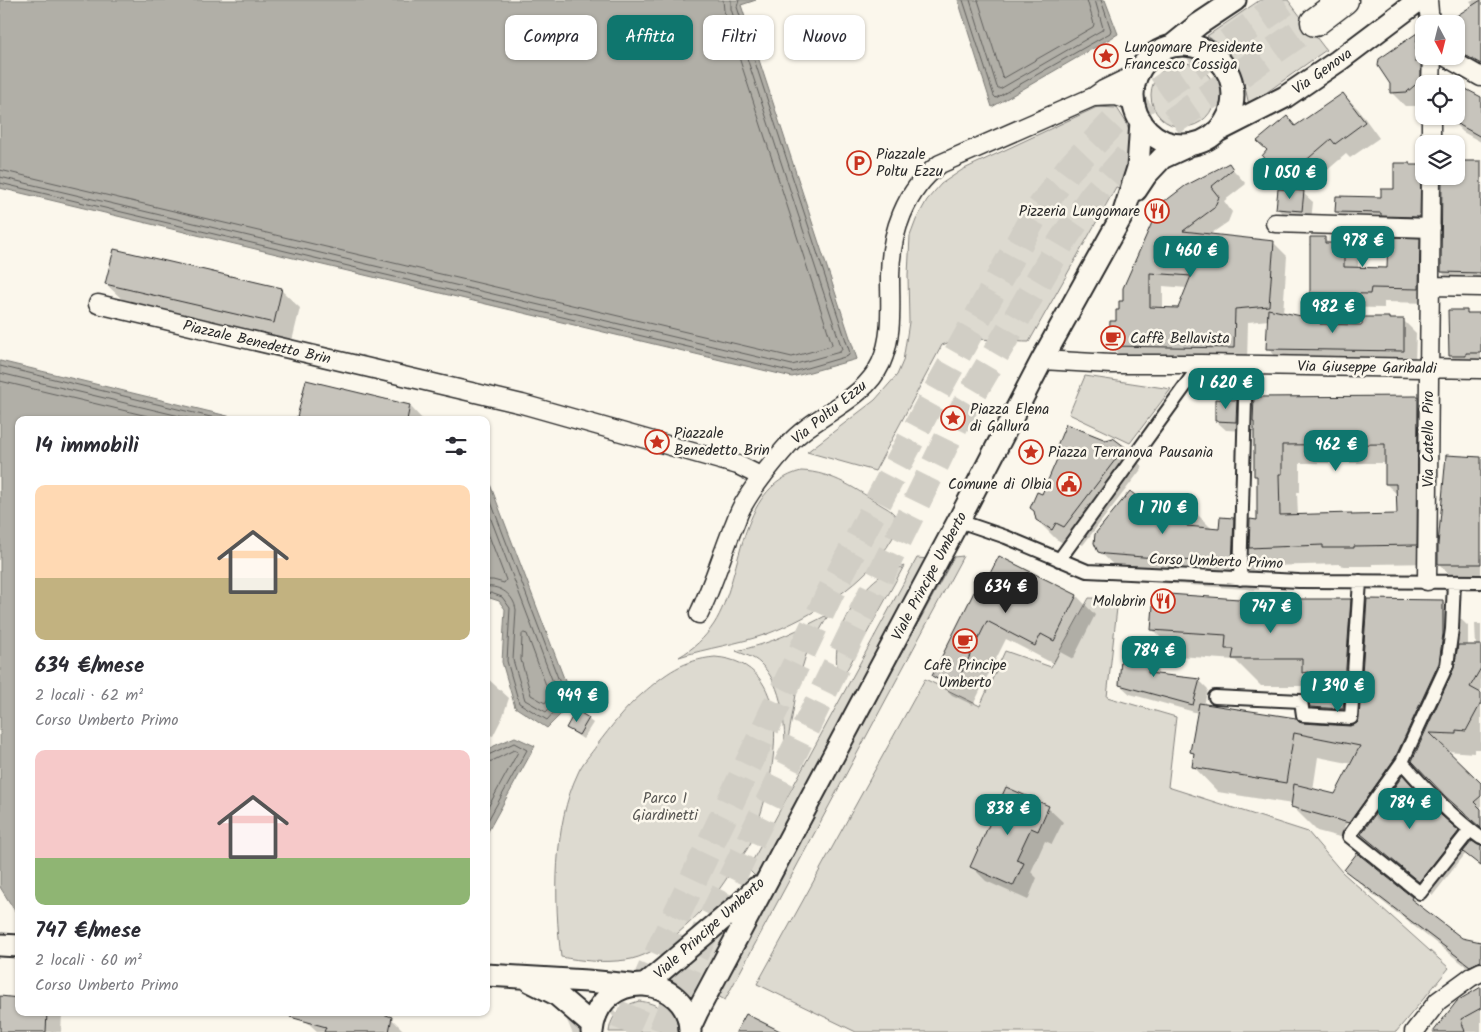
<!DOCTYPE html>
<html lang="it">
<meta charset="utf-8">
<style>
:root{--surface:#fff;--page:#f7f7f7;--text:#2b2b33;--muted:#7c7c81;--accent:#0f766e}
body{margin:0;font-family:Kalam,sans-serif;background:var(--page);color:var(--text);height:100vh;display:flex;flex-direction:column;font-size:19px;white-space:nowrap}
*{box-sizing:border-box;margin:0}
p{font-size:16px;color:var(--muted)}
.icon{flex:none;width:28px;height:28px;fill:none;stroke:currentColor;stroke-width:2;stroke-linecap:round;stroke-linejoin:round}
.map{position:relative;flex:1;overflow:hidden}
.drawer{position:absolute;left:15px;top:416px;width:475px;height:600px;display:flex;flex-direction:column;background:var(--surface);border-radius:10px;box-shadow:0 1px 4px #0004}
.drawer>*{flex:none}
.top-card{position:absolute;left:505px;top:15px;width:475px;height:45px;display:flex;gap:10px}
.needle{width:32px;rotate:173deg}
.fabs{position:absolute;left:1415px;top:15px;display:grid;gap:10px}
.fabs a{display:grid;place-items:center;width:50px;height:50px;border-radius:10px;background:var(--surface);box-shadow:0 1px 4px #0004;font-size:25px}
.price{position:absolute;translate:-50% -42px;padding:0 11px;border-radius:10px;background:var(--accent);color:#fff;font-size:16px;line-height:32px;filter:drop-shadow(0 1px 2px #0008)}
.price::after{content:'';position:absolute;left:50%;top:30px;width:15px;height:11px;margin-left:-8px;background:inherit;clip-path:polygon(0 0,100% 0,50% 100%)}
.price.on{background:#222;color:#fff}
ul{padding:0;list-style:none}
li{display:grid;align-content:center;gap:10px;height:265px;padding:0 20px}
li span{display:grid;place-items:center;height:155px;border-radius:10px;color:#555}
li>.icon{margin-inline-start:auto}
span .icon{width:90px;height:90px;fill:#fffc;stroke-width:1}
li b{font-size:21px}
h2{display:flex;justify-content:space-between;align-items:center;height:60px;padding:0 20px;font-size:21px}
.tag{padding:0 18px;border-radius:10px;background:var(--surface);box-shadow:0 1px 4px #0004;font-size:18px;line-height:45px}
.tag.on{background:var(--accent);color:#fff}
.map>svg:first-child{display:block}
.green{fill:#dddad0;stroke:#84827e}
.water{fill:#b1afa7;stroke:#7b7a75}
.shadow{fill:#0003;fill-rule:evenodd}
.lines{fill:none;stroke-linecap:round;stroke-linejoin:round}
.shore{stroke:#61605d;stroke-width:1}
.building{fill:#c7c4bc;stroke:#2b2b2b;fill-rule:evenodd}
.primary-tunnel{stroke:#d1cec5;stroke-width:28;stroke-dasharray:28 14;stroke-linecap:butt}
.pedestrian-casing{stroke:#2b2b2b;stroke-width:16}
.minor-casing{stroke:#2b2b2b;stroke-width:21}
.tertiary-casing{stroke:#2b2b2b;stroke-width:25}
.primary-casing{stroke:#2b2b2b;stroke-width:31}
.pedestrian{stroke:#fbf7ec;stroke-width:12}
.minor{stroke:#fbf7ec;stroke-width:18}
.tertiary{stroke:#fbf7ec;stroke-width:21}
.primary{stroke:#fbf7ec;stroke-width:28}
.labels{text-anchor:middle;stroke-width:5;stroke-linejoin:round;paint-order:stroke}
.poi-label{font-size:15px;fill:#2b2b2b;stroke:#fbf7ec;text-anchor:start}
.street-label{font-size:15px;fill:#2b2b2b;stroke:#fbf7ec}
.park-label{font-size:15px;fill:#585754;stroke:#fbf7ec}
</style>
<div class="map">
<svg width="1481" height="1032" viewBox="0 0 1481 1032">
<rect width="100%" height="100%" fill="#fbf7ec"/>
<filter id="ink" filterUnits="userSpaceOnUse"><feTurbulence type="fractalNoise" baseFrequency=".02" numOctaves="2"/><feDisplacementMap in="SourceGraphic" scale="10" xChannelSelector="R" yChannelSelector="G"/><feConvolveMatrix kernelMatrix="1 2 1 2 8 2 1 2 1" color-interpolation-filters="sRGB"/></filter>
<g filter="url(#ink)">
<path class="green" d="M1260,0h28l38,50 -77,55 -7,-31 -15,-24 -20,-14z
M1151 95a32 32 0 1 1 64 0a32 32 0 1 1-64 0Z
M1097,107l20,1 9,14 6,18 -4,51 -12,-4 -87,155c-29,0 -60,-8 -87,3l-67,126 -68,-19 68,-52 22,-25 6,-14 6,-39 -1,-47 2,-39 6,-16 11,-20 14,-16 21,-14z
M1085,376l86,13 -41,54 -61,-29z
M801,471c32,1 56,19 82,35 17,9 18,18 9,33 -25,44 -80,78 -125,95 -29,10 -60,14 -88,23 15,-9 25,-18 35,-33 30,-47 22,-136 87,-153z
M963,556l-238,444 -9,-5 238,-438z
M917,558l13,1 -163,302 -12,15 -7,-7z
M904,566l-65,118c-1,-11 -4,-24 -2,-35 3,-28 26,-66 52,-78 5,-2 11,-3 15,-5z
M1089,598l29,1 -11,98 69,20 -8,70 140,45 34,40 107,96 -53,64h-540l-99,-48 168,-305 55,27 25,-55 46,16z
M829,614l-23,41 -7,23 -14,78c0,-31 -1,-70 -25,-93 -6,-6 -17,-9 -24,-12 35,-7 62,-21 93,-37z
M715,657c80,6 62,106 45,159 -3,9 -5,20 -10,28 -4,8 -10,15 -15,22 -7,10 -14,22 -22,31 -19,24 -55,59 -87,63 -21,3 -45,1 -65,-3 -7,-56 -8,-132 17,-184 4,-10 13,-19 19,-28 14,-18 27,-36 45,-51 24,-21 41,-34 73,-37z
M747,909l-50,91c-8,-13 -16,-21 -30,-26z
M639,1001c18,2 33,11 35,31h-65c2,-18 13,-26 30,-31z"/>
<path class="water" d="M0,0h756l-15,5 116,354 -65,18 -792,-189z
M958,0h147l13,34 -126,73z
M0,361l244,59h-225v491h-4l-15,-24z
M486,479h2l85,223 -26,26 -32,-21 -13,-45 3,-53 -6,-8 -9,-3 -4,3z
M515,737l20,9 -49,89v-83l8,-6z"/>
<path class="shadow" d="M1472,0h9v77l-25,-25v-28l-4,-4 22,-14 -4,-5z
M1416,34l8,8v62l-2,2h-17l-14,-14z
M1343,94l15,15 21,29 -29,20 -4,-4 -44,38 11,10 -2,18 -24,-2 -10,-10 17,-16 -31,-36 24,-38 9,9z
M1481,98v44l-18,-10 -14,-14 7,-2z
M1481,162v128h-22l-17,-18 14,-96z
M1410,164l2,2 12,1v9h16l2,3 -7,4 -2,47 -84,-5 -13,-13 46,-14 13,-8z
M1229,165l17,19 -22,17 8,11 -4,10 -19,13 64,7 14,14 -4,57 37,8 4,4 39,1 26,-8 2,2 13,1 12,12 -1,30 -135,-2 -12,-13 1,-28 -21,2 -1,40 -123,-3 -14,-13 10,-35 4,-9v-13zM1163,286l24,2 -8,21h-16z
M1324,239l6,5h14l14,14v11h31l30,-29 14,14v49l-49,-1v6l-59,-1 -14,-14z
M106,284l175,6 19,18 -8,33 -167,-39z
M1466,311l3,3 12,1v58h-14l-17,-18z
M1418,397l18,19 -1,147 -63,1v2h-29l-3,-2 -71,2 -9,-9 -1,33 -126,-9 -6,-3 -28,-27 68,-27 21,-19 24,24 9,1 12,-11 18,18 8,-16 -1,-43 -2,-3 -1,-52 -1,-1zM1300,463h86v21l12,11v20l-44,1 -2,-2 -54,2 -1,-24h3z
M1236,401l10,9 -1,21 -19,-1 -10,-9z
M410,406l13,14h-121l-4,-4z
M1112,439l31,28 -60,78 -8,-4 -4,6 -15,-8 -19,-19 -1,-7 -5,-5 12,-13 18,-44 -3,-4 48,-5z
M1481,458v133h-15l-27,-27z
M999,557l78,39 18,19 -22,44 -13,-7 -6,12 -48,-25 -33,66 -21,-10 -19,-19 49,-86z
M1239,600h111l17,17 76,-15 25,24v21h8l-1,-23h6v125h-7v4l-27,-2 34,34v44l-16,-14 -41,-43 -9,17 56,55 10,3v20l-15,-14 -33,42 -59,-49 -57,-15 -25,-25v-2l-74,-12 -24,-25 1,-12 -3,-3 6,-39 -68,-19 -10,-9 30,-35 9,9 -2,17 42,4 9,9 -4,16 95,18 31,3 -19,-19 -4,-21h-46l-26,-26 -56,-4 -27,-27zM1318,757l35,7 -17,32 -23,-6zM1351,817h3l-8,11 -2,-1z
M486,677l23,21 -6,18 -10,20 -7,-2z
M588,719l5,4 -10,16 -16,-11z
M1007,789l41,19 15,14 -11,22 -7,-3 -14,31 6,6 -9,22 -42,-19 -14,-14z
M1357,855l55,43 12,12 38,29 19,5v34l-116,-90 -19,-19z
M1481,989v43h-46z
M0,997l19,15h40l3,3 -1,17h-61z
M372,1012l20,7 13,13h-87l-12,-11z"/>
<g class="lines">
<path class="shore" d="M963,0l31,96 2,2 114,-65 1,-3 -10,-30
M970,0l27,87 3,2 102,-59 1,-2 -8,-28
M978,0l24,76 2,2 89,-51 1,-3 -7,-24
M0,170l792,187 39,-11 1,-2 -108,-333 -1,-11
M0,177l792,188 48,-13 2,-3 -111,-340v-9
M0,183l793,189 55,-16 2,-3 -113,-346 2,-7
M0,366l223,54
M0,373l196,47
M0,381l164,39
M486,489l80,210 -19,21 -28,-17 -12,-42 3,-53 -8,-11 -11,-4 -5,1
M486,506l73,192 -13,14 -21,-12 -12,-40 3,-50c-2,-15 -16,-25 -30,-23
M486,528l20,52 -2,3 -11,-3h-7
M524,633l3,1 23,62 -5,7 -14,-8 -10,-35 1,-25z
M486,756l28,-13 13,7 -41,74
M486,762l6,-1 22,-11 4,2 -32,59"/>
</g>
<path class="building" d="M1481,0v64l-25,-14v-26l-6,-4z
M1417,33l-2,29 6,-1v19l-14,12 -17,1v-9l-12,-18 1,-7z
M1464,88l17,9v40l-25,-14v-30z
M1343,93l22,29 -30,22 -4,-5 -49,42 -20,-25 5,-6 -10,-9 30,-25 8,10z
M1456,161h25v112l-40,-1 1,-96h14z
M1229,163l4,6 -22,18 8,10 -5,11 -31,23 91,10 -5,65 -34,3 -1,39 -125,-2 1,-25h6v-11h3v-9h4v-13l31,-70 -1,-1 3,-7 6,-9 6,-2 17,-13zM1150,273l41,3 -13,32 -28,-1z
M1394,163h16v2h11l-1,52 -39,-1v-3l-46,-1 1,-16 45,1v-8h13z
M1278,189l26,2 -2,20 -26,-2z
M1310,237h15v6h19v24l43,1 1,-31 32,1 -1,51 -48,-1 -1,6 -60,-1z
M114,249l168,39 -8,35 -169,-39z
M1268,309l52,11v4l42,1v-8h27v2h15v32l-138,-2z
M1448,310h19v3h14v40h-15v3h-17z
M306,380l104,25 -3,15h-97l-13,-3z
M1418,396l-1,149 -63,1v2h-31v-3l-74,3 1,-29 7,1v-44h-3v-54h-1l1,-25zM1385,444v40h11l1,30 -45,1v-2l-72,2 -1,-41h3v-29z
M1215,399l22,1 -1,22 -21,-1z
M1066,424l40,16 7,-2 12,9 -61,80 -8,-4 -4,7 -16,-10 -2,-9 -4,-3 7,-16 5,2 19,-44 -5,-2z
M1446,455l35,2v107h-43v-19z
M1130,491l36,30 1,-18 21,1 -1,22 32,3 1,-12 14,1 -2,46 -127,-10 -7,-2 -4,-9 1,-9z
M999,556l78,39 -23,46 -13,-7 -6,12 -48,-25 -33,67 -22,-12 45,-90 5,3z
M1154,593l85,6h112l-8,110 -33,-2 -2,-10 -3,-3 3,-22 -6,1v-14h-70l2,-10h-9l1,-14 -75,-5z
M1367,599l76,1v34l-4,29 -44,95 -46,65 -58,-16 3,-23 41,10 25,-48 -66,-13 -8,50 -94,-16 2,-14 -4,-1 9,-49 97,15 3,4 3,1 48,3 7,-3 2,-4z
M1458,645h23v23l-11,19 11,6v10l-15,28 -10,-1v4l-26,-1 51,50v13l-7,6 7,7v19l-36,-32 -33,-35 42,-93z
M1122,646l28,2 -2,25 52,6 -7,26 -74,-20z
M576,710l13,8 -10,17 -13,-7z
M1403,775l30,33 26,23 -40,51 -58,-48z
M1006,787l43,19 -11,25 -7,-3 -15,32 8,3 -11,23 -43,-19z
M1472,841l9,5v20l-18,-14z
M1357,853l55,44 -1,2 51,39 19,4v19l-11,5 -126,-96z
M1481,987v21l-20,11 4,13h-32l24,-31z
M0,996l19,2v14h28l-1,20h-46z
M291,1012h86l15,5 -3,15h-65l2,-5 -36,-10z
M746,1014l36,18h-46z"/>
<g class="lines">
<path class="primary-tunnel" d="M572,1032l7,-3 30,-25
M624,1032l39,-89 167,-350 99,-188 104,-187 35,-48 47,-49 173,-121
M662,1032l31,-75 265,-539 104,-177 31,-45 43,-49 179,-125"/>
<g class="pedestrian-casing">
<path id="pedestrian" d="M959,521l47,16 81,34 212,10 182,1
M1059,560l142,-196
M1240,579l6,-214
M1454,582l-2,47 -5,36 -45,97c23,27 50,55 79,76
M1215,697l86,4 2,14 48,3 9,-137
M1402,762l-53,74 71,57 50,-63"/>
</g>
<g class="minor-casing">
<path id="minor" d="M1428,0l2,24
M1444,56l37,21
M1431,84l1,-28
M1094,97l22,-1 18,6
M1431,144v-28
M1275,223l156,5
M1431,286l50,1
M98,304l424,100 216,61 24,12
M1042,360l69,4h90l280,5
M1427,581l4,-405
M699,614c13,-27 22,-56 33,-84 4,-8 6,-17 11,-25 12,-21 29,-42 45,-60 27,-31 75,-43 93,-82 12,-27 9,-57 9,-86 0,-43 15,-87 50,-113l153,-67 10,-7 35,-17
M1414,1032l24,-31 33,-24 10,-5"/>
</g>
<g class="tertiary-casing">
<path id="tertiary" d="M1133 95a50 50 0 1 1 100 0a50 50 0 1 1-100 0Z
M1172,46l27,-22 36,-24
M1218,131l67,-34 53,-36 81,-61
M1136,190l10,-15 16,-17 28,-13
M0,945l19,1
M486,975l101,6 44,4
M530,981l26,13 36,31
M646,984l94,-80 16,-16
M690,1027l7,-15 264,-496 81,-156 82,-148 14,-44 3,-47
M592,1032c6,-67 99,-58 98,0"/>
</g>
<g class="primary-casing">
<path id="primary" d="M1315,22l29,-22"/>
</g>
<use href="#pedestrian" class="pedestrian"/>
<use href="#minor" class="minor"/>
<use href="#tertiary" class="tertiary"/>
<use href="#primary" class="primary"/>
</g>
</g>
<defs>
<g id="sight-ring" transform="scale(1.25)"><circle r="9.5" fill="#fbf7ec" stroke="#c8321e" stroke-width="1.5"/><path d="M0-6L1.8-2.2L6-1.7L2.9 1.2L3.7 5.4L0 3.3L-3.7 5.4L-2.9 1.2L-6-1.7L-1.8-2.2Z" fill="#c8321e"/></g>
<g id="parking-ring" transform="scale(1.25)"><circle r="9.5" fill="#fbf7ec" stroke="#c8321e" stroke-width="1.5"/><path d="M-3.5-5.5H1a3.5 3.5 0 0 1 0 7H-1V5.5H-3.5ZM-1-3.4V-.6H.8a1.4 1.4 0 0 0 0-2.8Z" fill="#c8321e"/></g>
<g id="restaurant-ring" transform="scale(1.25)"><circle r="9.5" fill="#fbf7ec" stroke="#c8321e" stroke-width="1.5"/><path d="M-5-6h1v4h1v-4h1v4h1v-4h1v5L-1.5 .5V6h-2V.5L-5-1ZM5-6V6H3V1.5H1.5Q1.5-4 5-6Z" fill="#c8321e"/></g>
<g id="cafe-ring" transform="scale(1.25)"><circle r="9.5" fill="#fbf7ec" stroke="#c8321e" stroke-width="1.5"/><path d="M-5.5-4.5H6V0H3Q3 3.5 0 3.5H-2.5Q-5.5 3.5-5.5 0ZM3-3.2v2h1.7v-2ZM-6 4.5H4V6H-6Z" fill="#c8321e"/></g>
<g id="civic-ring" transform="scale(1.25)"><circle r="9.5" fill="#fbf7ec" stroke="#c8321e" stroke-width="1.5"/><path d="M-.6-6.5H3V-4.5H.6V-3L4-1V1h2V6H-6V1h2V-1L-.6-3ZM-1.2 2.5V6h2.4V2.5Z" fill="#c8321e"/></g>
</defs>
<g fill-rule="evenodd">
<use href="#sight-ring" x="1106" y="56"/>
<use href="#parking-ring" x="859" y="163"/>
<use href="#restaurant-ring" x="1157" y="211"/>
<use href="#cafe-ring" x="1113" y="338"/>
<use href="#sight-ring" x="953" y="418"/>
<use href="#sight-ring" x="657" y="442"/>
<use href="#sight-ring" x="1031" y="452"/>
<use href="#civic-ring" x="1069" y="484"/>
<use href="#restaurant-ring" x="1163" y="601"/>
<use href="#cafe-ring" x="965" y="641"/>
</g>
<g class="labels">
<g class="poi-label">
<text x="1124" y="52">Lungomare Presidente<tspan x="1124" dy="17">Francesco Cossiga</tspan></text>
<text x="876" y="159">Piazzale<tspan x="876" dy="17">Poltu Ezzu</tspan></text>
<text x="1140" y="216" text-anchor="end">Pizzeria Lungomare</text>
<text x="1130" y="343">Caffè Bellavista</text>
<text x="970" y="414">Piazza Elena<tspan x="970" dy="17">di Gallura</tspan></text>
<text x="674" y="438">Piazzale<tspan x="674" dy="17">Benedetto Brin</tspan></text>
<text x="1048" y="457">Piazza Terranova Pausania</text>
<text x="1052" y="489" text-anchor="end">Comune di Olbia</text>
<text x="1146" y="606" text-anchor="end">Molobrin</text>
<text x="965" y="670" text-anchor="middle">Cafè Principe<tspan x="965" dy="17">Umberto</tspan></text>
</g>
<g class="street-label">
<text transform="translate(1322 71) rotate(-35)" y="5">Via Genova</text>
<text transform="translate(257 342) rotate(13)" y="5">Piazzale Benedetto Brin</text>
<text transform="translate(1367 367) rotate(1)" y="5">Via Giuseppe Garibaldi</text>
<text transform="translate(829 412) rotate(-39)" y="5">Via Poltu Ezzu</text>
<text transform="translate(1428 439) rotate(-90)" y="5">Via Catello Piro</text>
<text transform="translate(1216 561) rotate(2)" y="5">Corso Umberto Primo</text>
<text transform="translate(929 576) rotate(-62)" y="5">Viale Principe Umberto</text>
<text transform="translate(709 928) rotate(-42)" y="5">Viale Principe Umberto</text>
</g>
<g class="park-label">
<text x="665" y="803">Parco I<tspan x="665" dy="17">Giardinetti</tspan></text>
</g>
</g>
</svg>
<div class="fabs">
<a><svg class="needle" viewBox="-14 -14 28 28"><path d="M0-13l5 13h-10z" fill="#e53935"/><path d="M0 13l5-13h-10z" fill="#7c7c81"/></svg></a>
<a><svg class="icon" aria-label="locate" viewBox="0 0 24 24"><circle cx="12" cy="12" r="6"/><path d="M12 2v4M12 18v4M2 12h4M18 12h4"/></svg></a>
<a><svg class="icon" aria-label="layers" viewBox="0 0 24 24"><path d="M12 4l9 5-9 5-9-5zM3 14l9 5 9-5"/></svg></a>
</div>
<b class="price" style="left:1290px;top:200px">1 050 €</b>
<b class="price" style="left:1363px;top:268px">978 €</b>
<b class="price" style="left:1191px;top:278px">1 460 €</b>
<b class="price" style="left:1333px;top:334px">982 €</b>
<b class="price" style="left:1226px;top:410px">1 620 €</b>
<b class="price" style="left:1336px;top:472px">962 €</b>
<b class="price" style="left:1163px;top:535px">1 710 €</b>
<b class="price on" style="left:1006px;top:614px">634 €</b>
<b class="price" style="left:1271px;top:634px">747 €</b>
<b class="price" style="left:1154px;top:678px">784 €</b>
<b class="price" style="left:1338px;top:713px">1 390 €</b>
<b class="price" style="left:577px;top:723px">949 €</b>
<b class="price" style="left:1410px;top:830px">784 €</b>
<b class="price" style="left:1008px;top:836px">838 €</b>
<div class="top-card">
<a class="tag">Compra</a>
<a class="tag on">Affitta</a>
<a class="tag">Filtri</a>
<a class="tag">Nuovo</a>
</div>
<section class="drawer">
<h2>14 immobili<svg class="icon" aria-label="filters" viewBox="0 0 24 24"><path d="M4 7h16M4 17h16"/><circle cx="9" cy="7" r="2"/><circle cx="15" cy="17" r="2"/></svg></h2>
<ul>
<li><span style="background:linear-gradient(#ffd9b3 60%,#c2b280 0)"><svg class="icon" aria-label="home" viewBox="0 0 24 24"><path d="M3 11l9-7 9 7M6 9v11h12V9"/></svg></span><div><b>634 €/mese</b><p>2 locali · 62 m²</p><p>Corso Umberto Primo</p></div></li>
<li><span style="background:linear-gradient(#f6c9c9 70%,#8fb573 0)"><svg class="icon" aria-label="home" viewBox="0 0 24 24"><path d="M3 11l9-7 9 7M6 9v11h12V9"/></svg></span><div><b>747 €/mese</b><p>2 locali · 60 m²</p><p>Corso Umberto Primo</p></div></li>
</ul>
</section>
</div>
